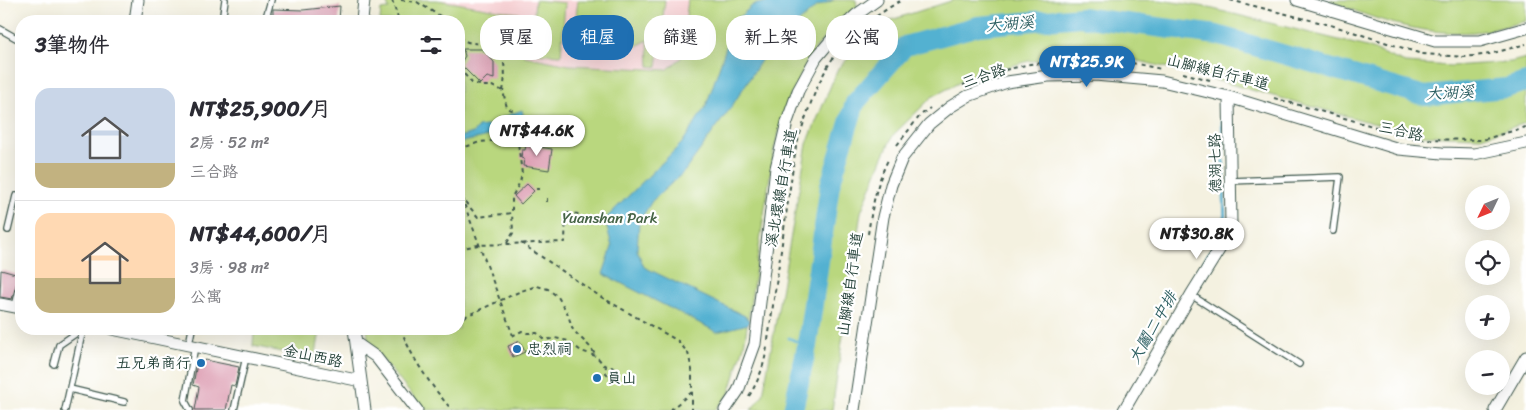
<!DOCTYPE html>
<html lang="zh-TW">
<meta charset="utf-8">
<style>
:root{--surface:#fff;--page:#f7f7f7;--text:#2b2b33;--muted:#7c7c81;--line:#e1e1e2;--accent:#1f6fb2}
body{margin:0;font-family:Sriracha,"LXGW WenKai TC",sans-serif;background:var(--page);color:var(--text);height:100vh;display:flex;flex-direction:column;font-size:19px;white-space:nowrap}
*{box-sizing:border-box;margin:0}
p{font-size:16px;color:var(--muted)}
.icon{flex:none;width:28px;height:28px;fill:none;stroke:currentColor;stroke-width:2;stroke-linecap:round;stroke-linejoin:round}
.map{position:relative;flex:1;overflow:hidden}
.panel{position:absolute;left:15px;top:15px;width:450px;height:320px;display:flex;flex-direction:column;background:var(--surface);border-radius:20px;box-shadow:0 5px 20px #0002}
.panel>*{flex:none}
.banner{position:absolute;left:480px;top:15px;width:475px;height:45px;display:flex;gap:10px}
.needle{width:32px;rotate:227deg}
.tools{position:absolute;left:1465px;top:185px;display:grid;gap:10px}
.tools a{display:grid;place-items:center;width:45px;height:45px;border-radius:50%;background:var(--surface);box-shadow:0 5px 20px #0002;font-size:25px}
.price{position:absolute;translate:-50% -42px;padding:0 11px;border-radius:18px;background:#fff;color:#222;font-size:16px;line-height:32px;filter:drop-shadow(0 1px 2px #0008)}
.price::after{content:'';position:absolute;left:50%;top:30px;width:15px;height:11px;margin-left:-8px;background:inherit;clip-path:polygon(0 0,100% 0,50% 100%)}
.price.active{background:var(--accent);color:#fff}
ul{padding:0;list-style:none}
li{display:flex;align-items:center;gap:15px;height:125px;padding:0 20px}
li+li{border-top:1px solid var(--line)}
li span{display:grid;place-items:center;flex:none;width:140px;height:100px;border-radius:15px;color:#555}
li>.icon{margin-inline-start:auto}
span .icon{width:60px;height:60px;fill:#fffc;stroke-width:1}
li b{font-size:21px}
h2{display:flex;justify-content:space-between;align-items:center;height:60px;padding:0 20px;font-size:21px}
.chip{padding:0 18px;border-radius:20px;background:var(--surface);box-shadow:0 5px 20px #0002;font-size:18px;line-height:45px}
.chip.active{background:var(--accent);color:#fff}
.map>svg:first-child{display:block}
.built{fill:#f7cfd2}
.green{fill:#b9d77e;stroke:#6c8a59}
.water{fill:#52b1d1;stroke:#387782}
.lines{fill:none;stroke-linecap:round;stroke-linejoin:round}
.stream{stroke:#52b1d1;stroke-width:3}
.river{stroke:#52b1d1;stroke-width:20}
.building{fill:#dea1b5}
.lane-casing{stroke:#3f584e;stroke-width:8}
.street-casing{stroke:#3f584e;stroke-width:13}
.path{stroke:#3f584e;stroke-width:2;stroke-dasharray:4 4;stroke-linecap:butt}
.lane{stroke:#fff;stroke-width:5.5}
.street{stroke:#fff;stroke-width:11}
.poi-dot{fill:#1f6fb2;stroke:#fff;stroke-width:2}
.labels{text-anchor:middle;stroke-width:4.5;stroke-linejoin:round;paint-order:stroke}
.street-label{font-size:15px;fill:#1f3d34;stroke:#fff}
.park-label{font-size:15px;fill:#466446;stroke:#fff}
.poi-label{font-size:15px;fill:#1f3d34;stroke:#fff;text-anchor:start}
.water-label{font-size:16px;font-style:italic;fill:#2e6063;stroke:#fff}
</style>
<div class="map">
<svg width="1526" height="410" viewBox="0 0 1526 410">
<rect width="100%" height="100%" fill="#fff"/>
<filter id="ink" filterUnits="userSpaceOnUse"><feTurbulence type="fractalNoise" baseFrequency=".02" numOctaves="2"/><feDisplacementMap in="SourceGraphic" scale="10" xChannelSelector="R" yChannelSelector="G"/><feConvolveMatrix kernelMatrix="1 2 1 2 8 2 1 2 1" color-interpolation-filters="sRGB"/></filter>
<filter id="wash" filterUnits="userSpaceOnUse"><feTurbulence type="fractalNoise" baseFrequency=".0096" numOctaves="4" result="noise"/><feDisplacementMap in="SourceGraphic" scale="20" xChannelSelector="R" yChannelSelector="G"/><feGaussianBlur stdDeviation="1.12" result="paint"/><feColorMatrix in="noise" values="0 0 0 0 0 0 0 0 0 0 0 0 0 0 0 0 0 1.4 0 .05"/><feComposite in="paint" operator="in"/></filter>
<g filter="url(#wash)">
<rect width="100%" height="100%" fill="#f4f1e0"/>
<path class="built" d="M437,0h251l-7,59 -14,11 -98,-5 -45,-9 -1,-42z"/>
<path class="green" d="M386,0h51l86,14 1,42 45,9 98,5 14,-12 7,-58h168l1,7 -33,31 -14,19 -20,39 -16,53 -30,197 -15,48 -14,16h-291l-56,-68 -1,-13h92v-308h-79l1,-11 8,-1z
M535,0l30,3 -4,52 -30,-2z
M578,0h87l-8,67 -8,-1 -1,-26c-11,6 -21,11 -33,11 -16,0 -33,-17 -38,-32 -2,-5 1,-13 1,-19z
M954,0h206l45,7 162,40 38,16 46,3 60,-4 15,-4v65l-45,14 -65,-2 -230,-63 -69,-16 -88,5 -61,17 -36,19 -39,38 -11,24 -21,53 -29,198h-81l12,-15 44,-251 31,-76 53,-48z
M1329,0h197v21c-17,4 -35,10 -52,11 -50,4 -100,-12 -145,-32z
M254,329h64l2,2 -5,28 -62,-13z"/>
<path class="water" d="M775,0h59l-18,7 -47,41 -37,58 -48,66 -32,29 -13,21 -2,28 7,17 101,49 5,6 -2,2 -31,8 -114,-58 9,-27 -7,-28 77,-76 24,-37 29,-85 18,-16z
M522,110l4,16 -14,2 -11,5 -42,10v-6l14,-4 5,-6 14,-2 9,-7z"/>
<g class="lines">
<path class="stream" d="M1222,111l3,117
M1199,271l22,-38
M789,338l18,8"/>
<path class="river" d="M793,410l14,-64 23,-161 25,-82 50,-57 73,-20 103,-9 136,18 208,61 81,-8 20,-6"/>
</g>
<g id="blocks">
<path class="building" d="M340,6l-1,15h-66v-12l30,1z
M463,49h19l12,13v17l-7,-2 -7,7 -20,-20 5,-8z
M526,145l26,4 -3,21 -26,-4 1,-7 -3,-1 1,-8h3z
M527,184l7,7 -13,13 -7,-8z
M1,270l18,5 -7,24 -12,-2z
M520,341l5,11 -12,5 -5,-11z
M205,360l34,7 -4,19 -4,-1 -5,25h-31l4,-23 -6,-2 3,-16z"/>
</g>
</g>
<g filter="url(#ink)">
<use href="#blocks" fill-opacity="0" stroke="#3f584e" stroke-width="1"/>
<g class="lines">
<g class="lane-casing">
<path id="lane" d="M222,21l3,-21
M265,21l6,-21
M0,29l16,9
M1231,181l109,-4 -7,54
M8,230l8,-34 5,2
M1191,295l108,69
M15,307l6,-25
M189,344l3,-15
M54,364l5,-19 16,-11 4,-5
M70,389l54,13
M65,410l18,-81
M190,410l-5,-9 10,-55
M234,410l12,-53"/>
</g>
<g class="street-casing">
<path id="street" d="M1297,0l138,41h45l46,-13
M135,21l3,-21
M362,21l2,-21
M0,304l21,4
M112,329l249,52
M354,329l11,81
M356,343l20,14 41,53
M725,410l13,-19 17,-47 21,-176 11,-46 11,-31 18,-33 22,-26 18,-17 21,-15
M854,410l29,-193 8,-32 11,-27 27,-34 21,-17 18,-11 39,-14 41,-6 47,-1 67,6 67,16 170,52 43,4 32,1 52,-11
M1124,410l67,-115 31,-50 9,-20 -2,-128
M1495,410l31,-53"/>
</g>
<path class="path" d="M392,0l7,21
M401,0l16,2 31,19
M1230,0l104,26 88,28 43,3 25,-3 36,-10
M459,37c8,7 16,6 26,7 23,4 21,30 18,47
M459,68l13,15 11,3h9l11,5 4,17 7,3 8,63 -2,8 -8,15v16l-34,4 -17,-20h-2
M1005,70l25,-6 36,-3 52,-1 43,9
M1183,73l27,7
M963,85l23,-9
M1274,98l144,41 64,1 44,-13
M922,114l8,-6
M897,145l22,-28
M459,149l21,-7 21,-2 16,-9
M536,189h7
M459,190l56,151
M547,198v8
M868,234c4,-26 8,-50 20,-74
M507,243l6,-10 -1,-20
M521,243l80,54 77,44 10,12 4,17v40
M459,249l19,-4 87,-3 1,-29 14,1
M464,317l57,-26 16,-5 11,3 10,8 9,15 6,18 18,18 5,8
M394,329l19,2
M401,329c10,29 31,58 51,81
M512,336l10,-5 5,2h10l8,7 10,-2 13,3 13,10 15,5 8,9 11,3 -6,8 -4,-4 1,-6
M768,340l28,-194c9,-27 22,-69 40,-92 15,-20 44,-42 66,-54
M749,396c10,-16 15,-30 18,-49
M670,410l22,-18"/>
<use href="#lane" class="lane"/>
<use href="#street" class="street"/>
</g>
</g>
<g class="poi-dot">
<circle cx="517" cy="349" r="5"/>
<circle cx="201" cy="363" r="5"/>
<circle cx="597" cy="378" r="5"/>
</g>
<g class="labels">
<g class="street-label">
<text transform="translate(1218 72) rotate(14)" y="5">山腳線自行車道</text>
<text transform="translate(984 76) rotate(-19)" y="5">三合路</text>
<text transform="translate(1401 131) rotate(12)" y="5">三合路</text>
<text transform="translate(1215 163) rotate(-91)" y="5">德湖七路</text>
<text transform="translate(781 188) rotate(-80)" y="5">溪北環線自行車道</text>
<text transform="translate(850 284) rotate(-82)" y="5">山腳線自行車道</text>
<text transform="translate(313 356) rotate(12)" y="5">金山西路</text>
</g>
<g class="park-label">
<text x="610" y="223">Yuanshan Park</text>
</g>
<g class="poi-label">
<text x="527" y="354">忠烈祠</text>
<text x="191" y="368" text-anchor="end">五兄弟商行</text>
<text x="607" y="383">員山</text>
</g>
<g class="water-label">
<text transform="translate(1010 23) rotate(-5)" y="6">大湖溪</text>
<text transform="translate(1450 92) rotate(-3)" y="6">大湖溪</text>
<text transform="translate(1152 327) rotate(-60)" y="6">大鬮二中排</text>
</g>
</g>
</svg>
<div class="tools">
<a><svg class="needle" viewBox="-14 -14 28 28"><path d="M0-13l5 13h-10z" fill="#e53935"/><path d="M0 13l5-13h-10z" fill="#7c7c81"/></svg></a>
<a><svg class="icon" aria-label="locate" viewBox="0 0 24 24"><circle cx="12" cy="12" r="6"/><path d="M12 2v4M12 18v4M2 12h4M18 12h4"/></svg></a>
<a>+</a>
<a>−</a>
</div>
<b class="price active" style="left:1087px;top:88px">NT$25.9K</b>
<b class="price" style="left:537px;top:157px">NT$44.6K</b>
<b class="price" style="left:1197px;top:260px">NT$30.8K</b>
<div class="banner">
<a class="chip">買屋</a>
<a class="chip active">租屋</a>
<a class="chip">篩選</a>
<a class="chip">新上架</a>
<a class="chip">公寓</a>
</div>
<section class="panel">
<h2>3筆物件<svg class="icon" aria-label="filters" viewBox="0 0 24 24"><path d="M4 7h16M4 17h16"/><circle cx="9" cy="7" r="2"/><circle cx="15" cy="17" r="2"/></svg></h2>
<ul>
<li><span style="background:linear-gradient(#c9d6e8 75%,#c2b280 0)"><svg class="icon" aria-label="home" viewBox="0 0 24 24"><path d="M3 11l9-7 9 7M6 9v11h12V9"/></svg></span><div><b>NT$25,900/月</b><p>2房 · 52 m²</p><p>三合路</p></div></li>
<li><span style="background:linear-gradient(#ffd9b3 65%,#c2b280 0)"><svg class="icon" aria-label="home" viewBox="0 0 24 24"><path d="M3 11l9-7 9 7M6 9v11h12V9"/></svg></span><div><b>NT$44,600/月</b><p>3房 · 98 m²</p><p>公寓</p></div></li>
</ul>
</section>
</div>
